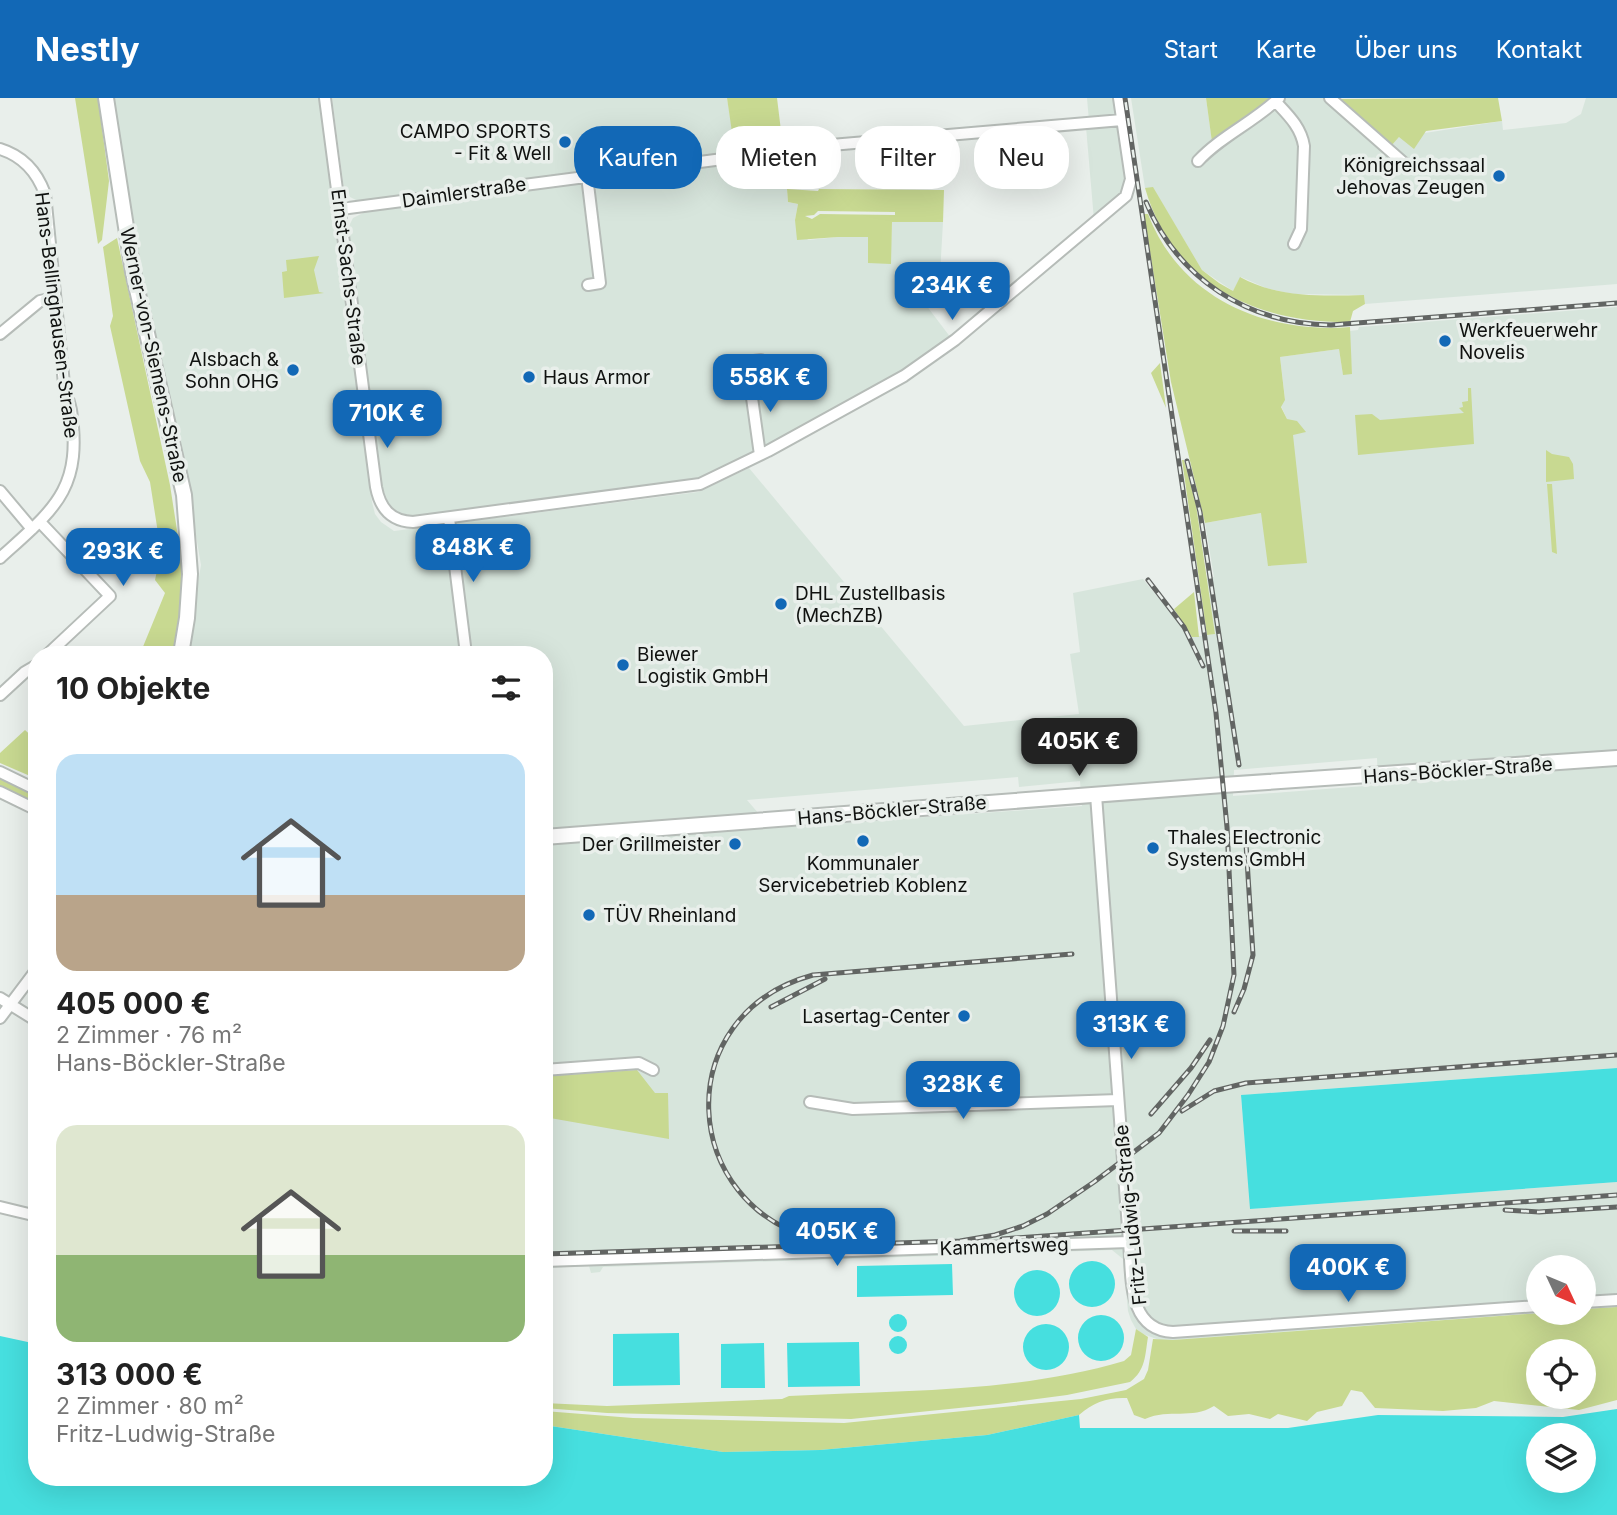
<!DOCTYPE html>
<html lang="de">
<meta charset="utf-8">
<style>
:root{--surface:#fff;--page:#f2f2f2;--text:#222;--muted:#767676;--accent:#1268b6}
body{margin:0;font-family:Inter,sans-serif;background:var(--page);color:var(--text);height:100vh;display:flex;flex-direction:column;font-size:26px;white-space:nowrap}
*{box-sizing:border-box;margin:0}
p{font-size:23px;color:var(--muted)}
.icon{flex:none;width:38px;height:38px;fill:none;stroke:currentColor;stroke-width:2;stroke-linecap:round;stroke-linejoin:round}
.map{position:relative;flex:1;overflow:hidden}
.sheet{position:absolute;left:28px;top:548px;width:525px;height:840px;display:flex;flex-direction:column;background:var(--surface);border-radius:28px;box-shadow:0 7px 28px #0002}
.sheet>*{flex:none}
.top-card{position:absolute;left:574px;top:28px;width:665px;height:63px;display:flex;gap:14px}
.needle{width:46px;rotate:134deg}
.buttons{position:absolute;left:1526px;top:1157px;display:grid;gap:14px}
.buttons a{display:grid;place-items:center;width:70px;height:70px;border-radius:50%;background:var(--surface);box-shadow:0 7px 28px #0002;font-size:35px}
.price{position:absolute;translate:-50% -60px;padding:0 16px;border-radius:14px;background:var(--accent);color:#fff;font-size:23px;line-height:46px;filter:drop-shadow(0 2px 4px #0008)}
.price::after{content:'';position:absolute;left:50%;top:42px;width:21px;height:16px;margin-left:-10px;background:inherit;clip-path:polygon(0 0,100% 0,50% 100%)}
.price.on{background:#222;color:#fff}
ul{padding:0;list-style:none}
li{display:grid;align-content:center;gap:14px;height:371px;padding:0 28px}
li span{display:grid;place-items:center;height:217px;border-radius:21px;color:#555}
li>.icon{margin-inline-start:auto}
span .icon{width:126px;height:126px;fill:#fffc;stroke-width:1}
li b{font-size:30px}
h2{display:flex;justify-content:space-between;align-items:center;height:84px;padding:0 28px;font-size:30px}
.tag{padding:0 24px;border-radius:28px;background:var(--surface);box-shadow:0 7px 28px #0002;font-size:24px;line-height:63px}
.tag.on{background:var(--accent);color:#fff}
header{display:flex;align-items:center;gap:42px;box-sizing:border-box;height:98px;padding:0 35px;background:var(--accent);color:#fff}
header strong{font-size:33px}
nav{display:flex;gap:38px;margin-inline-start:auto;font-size:24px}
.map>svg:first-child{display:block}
.built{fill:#d7e5dc;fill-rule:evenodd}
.green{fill:#c8d991;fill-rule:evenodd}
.water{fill:#46dfdf;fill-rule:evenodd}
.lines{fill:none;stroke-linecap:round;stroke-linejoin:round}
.minor-casing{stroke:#b6bcb8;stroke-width:14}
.major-casing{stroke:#b6bcb8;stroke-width:18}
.minor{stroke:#fff;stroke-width:10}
.major{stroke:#fff;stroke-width:14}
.rail-casing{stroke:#626563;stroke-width:5}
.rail{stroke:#e9efeb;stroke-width:2.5;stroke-dasharray:8;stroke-linecap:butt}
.poi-dot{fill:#1268b6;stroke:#e9efeb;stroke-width:2.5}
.labels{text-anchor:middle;stroke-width:7;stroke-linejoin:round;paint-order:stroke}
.poi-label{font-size:19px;fill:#101210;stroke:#e9efeb;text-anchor:start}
.street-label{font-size:19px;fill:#101210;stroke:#e9efeb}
</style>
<header>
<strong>Nestly</strong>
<nav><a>Start</a><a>Karte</a><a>Über uns</a><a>Kontakt</a></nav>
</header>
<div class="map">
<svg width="1617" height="1417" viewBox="0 0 1617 1417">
<rect width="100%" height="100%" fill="#e9efeb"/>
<path class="built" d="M112,0h208l52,404 3,12 6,8 13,9 304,-39 51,-24 215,258 115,-12 -9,-60 10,-2 -7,-59 70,-14 27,33 4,-3 18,28 23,-3 -8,-55 7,-2 -9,-54 56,-10 32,-79 12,-2 -18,-13 -6,-13 4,-7 -5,-42 59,-8 4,25h9l-3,-43 9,-1 1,-3 258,-20v761l-374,27 -2,3 10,111 366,-27v125l-33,2v-42h-46v45l3,1 -379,28 -19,-7 -7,-5 -5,-9 -3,-9 -5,-52 -11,-9 -509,17 -3,5 -9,1 -2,-7 -45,2v-614h-358l15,-89 -16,-93 -54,-243zM1377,660l1,27 -145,11 1,-26zM1018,679l1,10 61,-6 2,25 -311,22 -24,-28z
M332,0h395l8,48 47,-7 1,12h-6l-2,-5 -417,55 -8,-4 -6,-8z
M1087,0h29v19l-27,4z
M1131,0h75l6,43 62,-43h64l54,47 7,-8 103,-16 1,9 63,-7 15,-9 5,-16h31v186l-252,20 -1,-9 -72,-1 -26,-6 -25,-11 -8,14 -31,-21 -49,-82h-8z
M1115,27l5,3 8,54 -4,11 -30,27 -8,-93z
M775,57h9l4,47 10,2 -3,16 13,20 30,-3h30l22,27 2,-43 51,1 -4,70 -13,13 25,33 -51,37 -123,67 -84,40 -281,34 -18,-5 -5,-6 -7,-19 -33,-251v-9l4,-8 14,-7 369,-48 11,8 10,3 18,-2 2,-4z"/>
<path class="green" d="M75,0h23l11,83 -7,59 -4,4z
M727,0h50l5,41 -48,7z
M1206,0h68l-20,18 -42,26z
M1498,0l4,23 -76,10 -12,18 -15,-12 -7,8 -53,-46z
M1153,89l49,83 17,13 14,8 7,-14c38,21 82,19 124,18l1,9 -12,7 -3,11c-95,1 -177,-38 -205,-134z
M787,91l31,2 1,-2 125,1 -1,32h-51l-1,42 -23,-1v-26h-30l-41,3 -2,-20 3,-16 -10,-2zM818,113l77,1v3l-75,-1 -8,5 -7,-3 9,-1z
M1144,116h4c32,84 117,120 202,113l2,47 -9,1 -4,-26 -59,8 5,43 -4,7 6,12 10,2 9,11 -13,3 14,128 -39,3 -7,-53 -56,10 -34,-141z
M117,140l53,247 13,84 -3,57 -6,28h-34l25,-61 -10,-13 6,-28 -11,-70 -10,-21 -30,-135 3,-10 -10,-69z
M319,158l-5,14 5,22 5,1 -40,5 -2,-26 5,-1 -1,-11z
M1160,265l6,45 -15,-35z
M1468,290h3l3,56 -116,11 -3,-40 17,-1 8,6 84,-7 -5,-5 4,-1 -1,-5 6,-1z
M1546,352l6,4 17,3 4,7 1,15 -28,3z
M1182,362h2l12,45 19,129 -8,1z
M1547,386h5l5,70 -5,-2z
M1194,494l5,45h-7l-18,-28z
M25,632l12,11v38l-37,-16v-10z
M0,677l37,18v13l-37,-17z
M637,972l18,23h13l1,46 -119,-21 -1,-42z
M1617,1209v93l-38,10 -85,-9 -18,7 -33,3 -68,-3 -13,-16 -11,-2 -9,16 -25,6 -10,9 -29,-7 -8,5 -21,-5 -21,2 -14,-10c-23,14 -44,2 -69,13l-11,-4 -7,-17c-18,-1 -34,4 -48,17l-92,20 -167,15 -97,2 -179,-27v-14l89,7 211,5 237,-24 45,-9 18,-11 4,-9 5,-31 20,1 368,-27 43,-1v-3zM1538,1253h46v45h-46z
M1136,1231l12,8c-3,18 -2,33 -18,45l-63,13 -69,9 -147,15 -244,-6 -63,-5v-5l63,3 175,-7 7,-3c111,-6 227,-3 335,-35l7,-6z"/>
<path class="water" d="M1617,970v114l-367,27 -9,-114z
M1069 1186a23 23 0 1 1 46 0a23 23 0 1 1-46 0Z
M952,1166l1,31 -96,2v-31z
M1014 1195a23 23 0 1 1 46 0a23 23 0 1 1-46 0Z
M889 1225a9 9 0 1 1 18 0a9 9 0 1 1-18 0Z
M1078 1240a23 23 0 1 1 46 0a23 23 0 1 1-46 0Z
M1023 1249a23 23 0 1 1 46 0a23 23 0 1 1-46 0Z
M679,1235l1,52 -67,1v-52z
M889 1247a9 9 0 1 1 18 0a9 9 0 1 1-18 0Z
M0,1238l37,8v133h507v-52l179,27 97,-2 167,-15 92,-20 1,13h208l90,-13 185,2 54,-8v106h-1617zM1584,1337v45h-46v-45z
M859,1244l1,44 -72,1 -1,-44z
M764,1245l1,45h-44v-44z"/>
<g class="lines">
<g class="minor-casing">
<path id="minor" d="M325,0l51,389c4,21 14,34 37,35l287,-38 68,-33 136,-75 51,-36 171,-144 5,-17 -12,-81
M1330,0l75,66
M1276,4c12,13 25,25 28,44l-3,83 -7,15
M796,50l326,-28
M0,51c23,7 37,23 45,45l19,190c2,9 5,17 7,26 12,80 -17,99 -71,148
M1198,63c23,-25 56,-39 81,-63
M587,78l13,107 -12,2
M341,111l397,-52 23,4
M0,236l40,-33 14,-3
M760,357l-13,-93 14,-2
M0,393l32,38
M449,420l17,136
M40,424l70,74 -62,58
M0,597l25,-23 12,-7
M0,674l37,18
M0,694l37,18
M1096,697l33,447c3,35 -2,88 44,90l365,-26
M0,900l37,23
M0,920l37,-49
M544,972l95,-7 14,7
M810,1004l43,7 265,-9
M0,1109l37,9
M544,1163l585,-19
M1584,1204l33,-2"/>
</g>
<g class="major-casing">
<path id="major" d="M106,0l27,174 51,223 6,79 -3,44 -6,36
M544,739l679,-52 394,-27"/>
</g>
<use href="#minor" class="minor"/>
<use href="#major" class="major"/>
<g class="rail-casing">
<path id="rail" d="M1146,104c32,77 102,122 185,123l286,-22
M1187,363l13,51 39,253
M1148,482l36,47 19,39
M771,909l54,-28
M1234,914l10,-23 9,-34 -7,-111
M1182,1013l32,-20 32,-8 371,-28
M1151,1016l40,-46 19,-28
M1505,1112l34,2 78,-5
M1234,1133h52
M1002,1141l615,-44
M819,1142c-141,-33 -151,-226 -6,-265l259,-21
M544,1156l416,-13 35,-6 28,-9 24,-12 47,-32 65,-49 29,-38 21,-33 14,-36 11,-51 -7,-148 -11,-114 -91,-615"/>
</g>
<use href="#rail" class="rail"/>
</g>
<g class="poi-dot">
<circle cx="565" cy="44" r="7"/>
<circle cx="1499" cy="78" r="7"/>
<circle cx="1445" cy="243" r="7"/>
<circle cx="293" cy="272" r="7"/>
<circle cx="529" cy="279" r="7"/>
<circle cx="781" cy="506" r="7"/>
<circle cx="623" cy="567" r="7"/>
<circle cx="863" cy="743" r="7"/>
<circle cx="735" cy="746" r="7"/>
<circle cx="1153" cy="750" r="7"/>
<circle cx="589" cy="817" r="7"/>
<circle cx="964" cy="918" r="7"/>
</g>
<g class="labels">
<g class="poi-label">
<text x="551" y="40" text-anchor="end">CAMPO SPORTS<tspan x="551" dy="22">- Fit &amp; Well</tspan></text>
<text x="1485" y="74" text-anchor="end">Königreichssaal<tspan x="1485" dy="22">Jehovas Zeugen</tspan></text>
<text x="1459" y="239">Werkfeuerwehr<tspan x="1459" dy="22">Novelis</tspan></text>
<text x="279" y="268" text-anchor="end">Alsbach &amp;<tspan x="279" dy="22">Sohn OHG</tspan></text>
<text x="543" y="286">Haus Armor</text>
<text x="795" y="502">DHL Zustellbasis<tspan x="795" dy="22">(MechZB)</tspan></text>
<text x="637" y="563">Biewer<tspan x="637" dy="22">Logistik GmbH</tspan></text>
<text x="1167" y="746">Thales Electronic<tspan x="1167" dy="22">Systems GmbH</tspan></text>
<text x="721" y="753" text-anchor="end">Der Grillmeister</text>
<text x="863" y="772" text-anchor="middle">Kommunaler<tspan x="863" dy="22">Servicebetrieb Koblenz</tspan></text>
<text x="603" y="824">TÜV Rheinland</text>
<text x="950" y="925" text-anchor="end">Lasertag-Center</text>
</g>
<g class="street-label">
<text transform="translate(464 94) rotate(-8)" y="7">Daimlerstraße</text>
<text transform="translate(349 179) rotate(83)" y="7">Ernst-Sachs-Straße</text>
<text transform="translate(57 217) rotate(83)" y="7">Hans-Bellinghausen-Straße</text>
<text transform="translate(154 257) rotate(78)" y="7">Werner-von-Siemens-Straße</text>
<text transform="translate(1458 672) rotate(-4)" y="7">Hans-Böckler-Straße</text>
<text transform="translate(892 712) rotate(-5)" y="7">Hans-Böckler-Straße</text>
<text transform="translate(1130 1117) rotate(-96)" y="7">Fritz-Ludwig-Straße</text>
<text transform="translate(1004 1148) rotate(-2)" y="7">Kammertsweg</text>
</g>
</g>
</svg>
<div class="buttons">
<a><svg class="needle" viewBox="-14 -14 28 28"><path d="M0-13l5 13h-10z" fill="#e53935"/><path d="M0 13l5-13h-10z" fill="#767676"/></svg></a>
<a><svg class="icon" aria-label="locate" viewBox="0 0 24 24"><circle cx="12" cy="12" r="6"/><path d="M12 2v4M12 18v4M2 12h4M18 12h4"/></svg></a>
<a><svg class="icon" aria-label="layers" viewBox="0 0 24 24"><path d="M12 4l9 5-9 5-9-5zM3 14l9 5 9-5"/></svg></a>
</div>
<b class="price" style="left:952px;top:224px">234K €</b>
<b class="price" style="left:770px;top:316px">558K €</b>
<b class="price" style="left:387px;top:352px">710K €</b>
<b class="price" style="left:473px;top:486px">848K €</b>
<b class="price" style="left:123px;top:490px">293K €</b>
<b class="price on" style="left:1079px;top:680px">405K €</b>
<b class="price" style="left:1131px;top:963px">313K €</b>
<b class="price" style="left:963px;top:1023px">328K €</b>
<b class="price" style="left:837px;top:1170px">405K €</b>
<b class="price" style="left:1348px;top:1206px">400K €</b>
<div class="top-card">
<a class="tag on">Kaufen</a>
<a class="tag">Mieten</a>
<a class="tag">Filter</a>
<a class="tag">Neu</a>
</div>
<section class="sheet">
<h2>10 Objekte<svg class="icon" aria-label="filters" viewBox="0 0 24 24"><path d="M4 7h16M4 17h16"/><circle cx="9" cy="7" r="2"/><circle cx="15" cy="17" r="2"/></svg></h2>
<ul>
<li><span style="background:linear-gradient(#bfe0f5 65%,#b9a48a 0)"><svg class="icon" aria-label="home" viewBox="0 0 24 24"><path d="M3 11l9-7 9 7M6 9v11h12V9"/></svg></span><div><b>405 000 €</b><p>2 Zimmer · 76 m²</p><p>Hans-Böckler-Straße</p></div></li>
<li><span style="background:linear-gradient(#dfe7d0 60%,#8fb573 0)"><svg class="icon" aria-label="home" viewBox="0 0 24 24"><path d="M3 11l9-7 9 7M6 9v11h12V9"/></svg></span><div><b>313 000 €</b><p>2 Zimmer · 80 m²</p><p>Fritz-Ludwig-Straße</p></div></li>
</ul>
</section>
</div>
